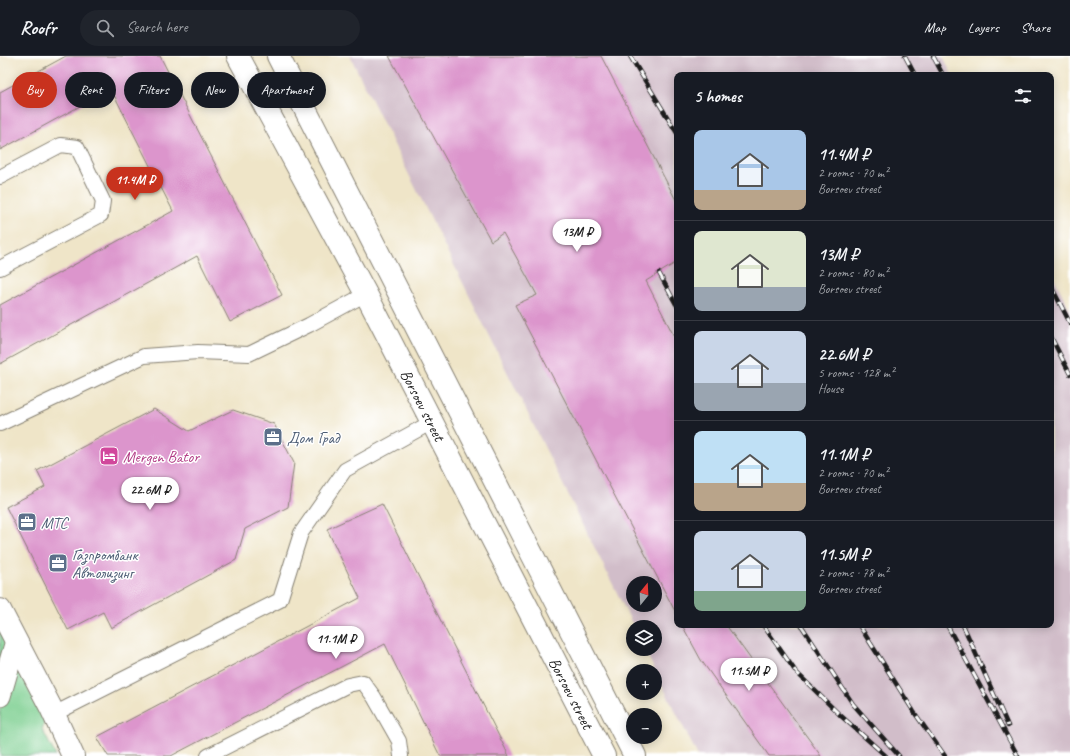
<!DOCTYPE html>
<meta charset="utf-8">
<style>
:root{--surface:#171b24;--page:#20242c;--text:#f1f3f6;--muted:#9ea1a6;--line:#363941;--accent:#c8321e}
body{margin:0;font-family:Caveat,sans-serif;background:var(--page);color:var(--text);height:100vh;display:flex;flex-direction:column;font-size:15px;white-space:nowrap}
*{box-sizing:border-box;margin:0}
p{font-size:13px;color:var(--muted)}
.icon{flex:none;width:22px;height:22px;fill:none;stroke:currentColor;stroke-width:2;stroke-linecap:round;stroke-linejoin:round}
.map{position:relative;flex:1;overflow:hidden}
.side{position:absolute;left:674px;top:16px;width:380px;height:556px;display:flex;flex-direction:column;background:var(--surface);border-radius:8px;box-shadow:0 2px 10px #0003}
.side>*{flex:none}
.guide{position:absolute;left:12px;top:16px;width:380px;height:36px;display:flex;gap:8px}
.needle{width:26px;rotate:18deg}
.buttons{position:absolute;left:626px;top:520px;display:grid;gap:8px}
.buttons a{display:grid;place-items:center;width:36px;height:36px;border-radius:50%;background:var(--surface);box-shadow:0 2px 10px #0003;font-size:20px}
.price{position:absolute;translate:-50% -34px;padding:0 9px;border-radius:14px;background:#fff;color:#222;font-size:13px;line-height:26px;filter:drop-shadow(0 1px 2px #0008)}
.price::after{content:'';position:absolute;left:50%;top:24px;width:12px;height:9px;margin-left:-6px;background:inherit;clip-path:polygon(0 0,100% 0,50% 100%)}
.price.active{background:var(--accent);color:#fff}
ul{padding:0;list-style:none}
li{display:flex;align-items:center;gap:12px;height:100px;padding:0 20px}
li+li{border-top:1px solid var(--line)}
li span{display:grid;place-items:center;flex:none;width:112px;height:80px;border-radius:8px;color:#555}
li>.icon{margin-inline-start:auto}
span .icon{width:48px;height:48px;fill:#fffc;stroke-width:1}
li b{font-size:17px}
h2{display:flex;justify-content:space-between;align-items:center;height:48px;padding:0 20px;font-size:17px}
.tag{padding:0 14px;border-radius:18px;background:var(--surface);box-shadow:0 2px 10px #0003;font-size:14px;line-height:36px}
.tag.active{background:var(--accent);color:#fff}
header{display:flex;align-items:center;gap:24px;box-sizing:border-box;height:56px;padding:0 20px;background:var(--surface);border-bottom:1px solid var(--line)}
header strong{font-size:19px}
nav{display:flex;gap:22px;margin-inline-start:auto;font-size:14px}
.search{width:280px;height:36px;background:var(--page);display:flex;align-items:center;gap:10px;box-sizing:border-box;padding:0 14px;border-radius:22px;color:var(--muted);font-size:15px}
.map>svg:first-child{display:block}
.industrial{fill:#d1bdc9;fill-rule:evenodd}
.green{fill:#7dcf90;stroke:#4c7656}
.building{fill:#dc95cc}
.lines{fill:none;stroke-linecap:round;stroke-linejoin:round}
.service-casing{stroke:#868072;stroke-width:16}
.pedestrian-casing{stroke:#868072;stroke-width:23}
.minor-casing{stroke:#868072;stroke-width:24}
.primary-casing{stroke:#868072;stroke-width:24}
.service{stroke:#fff;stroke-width:14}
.pedestrian{stroke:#fff;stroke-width:21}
.minor{stroke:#fff;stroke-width:22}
.primary{stroke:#fff;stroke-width:22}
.rail-casing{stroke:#1c1c1c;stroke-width:4.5}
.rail{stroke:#fff;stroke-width:3;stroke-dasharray:9;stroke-linecap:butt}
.labels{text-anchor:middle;stroke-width:3;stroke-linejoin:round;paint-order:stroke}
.street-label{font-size:16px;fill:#1c1c1c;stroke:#fff}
.service-label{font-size:16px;fill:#4e5e75;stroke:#fff;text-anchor:start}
.hotel-label{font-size:16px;fill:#b23c85;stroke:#fff;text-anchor:start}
</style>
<header>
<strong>Roofr</strong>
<div class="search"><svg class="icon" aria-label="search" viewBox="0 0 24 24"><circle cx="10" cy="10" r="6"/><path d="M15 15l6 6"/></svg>Search here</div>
<nav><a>Map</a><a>Layers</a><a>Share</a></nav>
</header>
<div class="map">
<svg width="1070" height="700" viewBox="0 0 1070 700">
<rect width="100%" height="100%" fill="#fff"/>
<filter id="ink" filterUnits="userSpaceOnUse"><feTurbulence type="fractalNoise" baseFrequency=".025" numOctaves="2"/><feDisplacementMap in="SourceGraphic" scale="8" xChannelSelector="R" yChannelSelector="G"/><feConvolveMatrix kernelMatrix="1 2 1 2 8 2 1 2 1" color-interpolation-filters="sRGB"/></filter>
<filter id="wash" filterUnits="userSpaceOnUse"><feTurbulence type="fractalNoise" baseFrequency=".012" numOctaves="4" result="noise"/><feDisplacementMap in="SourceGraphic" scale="16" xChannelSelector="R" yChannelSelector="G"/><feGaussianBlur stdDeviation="0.9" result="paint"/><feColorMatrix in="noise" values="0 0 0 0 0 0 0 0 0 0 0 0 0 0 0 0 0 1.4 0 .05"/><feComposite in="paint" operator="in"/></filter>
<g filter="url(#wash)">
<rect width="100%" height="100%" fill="#efe5c8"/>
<path class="industrial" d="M350,0h593l9,19h-275v550h374v-353l19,38v446h-372l-54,-107h11v-22h-21zM633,527h22v22h-22z"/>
<path class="green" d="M0,554l51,98 -9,21 14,27h-56z"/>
<g id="blocks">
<path class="building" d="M66,0h94l122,239 -52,27 -33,-66 -197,108v-59l173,-94 -62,-122 -111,61v-58z
M389,0h212l76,146v60l-31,19 31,61v273l-162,-310 22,-10 -34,-62 -12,8z
M154,353l35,22 44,-21 41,14 20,39 -6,44 -43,22 -9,31 -125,68 -8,-16 -35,18 -62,-123 39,-20 -8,-16z
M382,448l127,252h-69l-55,-112 -214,112h-63l-11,-19 263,-139 -33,-69z
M682,569h44l95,131h-52l-68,-96z"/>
</g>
</g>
<g filter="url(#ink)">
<use href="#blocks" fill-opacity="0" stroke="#868072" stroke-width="1"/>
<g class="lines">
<g class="service-casing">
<path id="service" d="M0,121l61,-32 16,2 26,54 -2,14 -101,53
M0,368l144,-68 54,-4 51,2 60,-29 57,-31
M54,658l226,-114 21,-67 44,-63 87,-48
M208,700l140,-71 15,-3 11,15 25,44 2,15"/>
</g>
<g class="pedestrian-casing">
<path id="pedestrian" d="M0,640l16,-55"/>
</g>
<g class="minor-casing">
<path id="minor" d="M0,554l51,98 22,48"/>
</g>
<g class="primary-casing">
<g id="primary">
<path id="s1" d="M238,0l128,238 238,462"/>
<path d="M278,0l357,700"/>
</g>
</g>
<use href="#service" class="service"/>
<use href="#pedestrian" class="pedestrian"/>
<use href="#minor" class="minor"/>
<use href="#primary" class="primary"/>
<g class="rail-casing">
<path id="rail" d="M630,0l47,77
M905,0l10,19
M933,0l10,19
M659,217l18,33
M1051,230l19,37
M1051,281l19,37
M763,569l33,47 44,43 46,41
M801,569l52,79 46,52
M859,569l55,87 31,44
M947,569l71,131
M963,569l45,101"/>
</g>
<use href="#rail" class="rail"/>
</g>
</g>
<defs>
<g id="office-square" transform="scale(1)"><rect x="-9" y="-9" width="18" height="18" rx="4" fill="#5c6f8a" stroke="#fff"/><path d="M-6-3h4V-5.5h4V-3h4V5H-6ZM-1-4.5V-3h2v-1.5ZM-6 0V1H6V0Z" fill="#fff"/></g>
<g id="hotel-square" transform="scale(1)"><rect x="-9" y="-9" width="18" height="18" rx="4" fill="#d1479c" stroke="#fff"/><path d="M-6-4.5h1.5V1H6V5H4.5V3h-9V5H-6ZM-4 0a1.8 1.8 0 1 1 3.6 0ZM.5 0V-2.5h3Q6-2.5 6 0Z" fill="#fff"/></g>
</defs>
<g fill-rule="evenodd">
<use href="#office-square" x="273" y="381"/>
<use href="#hotel-square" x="109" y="400"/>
<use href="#office-square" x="27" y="466"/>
<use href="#office-square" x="58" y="507"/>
</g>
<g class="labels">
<g class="street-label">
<text dy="6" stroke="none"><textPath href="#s1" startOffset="395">Borsoev street</textPath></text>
<text dy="6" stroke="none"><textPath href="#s1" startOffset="719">Borsoev street</textPath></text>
</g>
<g class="service-label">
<text x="287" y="387">Дом Град</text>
<text x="41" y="472">МТС</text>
<text x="72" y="504">Газпромбанк<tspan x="72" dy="18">Автолизинг</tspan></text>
</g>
<g class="hotel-label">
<text x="123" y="406">Mergen Bator</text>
</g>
</g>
</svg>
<div class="buttons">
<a><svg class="needle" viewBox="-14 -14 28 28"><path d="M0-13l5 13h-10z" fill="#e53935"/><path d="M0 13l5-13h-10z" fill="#9ea1a6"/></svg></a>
<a><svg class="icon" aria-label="layers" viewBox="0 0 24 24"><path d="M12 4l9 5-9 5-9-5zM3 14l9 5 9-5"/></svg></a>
<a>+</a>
<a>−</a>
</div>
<b class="price active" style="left:135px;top:145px">11.4M ₽</b>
<b class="price" style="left:577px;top:197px">13M ₽</b>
<b class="price" style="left:150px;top:455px">22.6M ₽</b>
<b class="price" style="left:336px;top:604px">11.1M ₽</b>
<b class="price" style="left:749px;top:636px">11.5M ₽</b>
<div class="guide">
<a class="tag active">Buy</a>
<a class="tag">Rent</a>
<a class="tag">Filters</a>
<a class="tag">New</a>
<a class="tag">Apartment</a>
</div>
<section class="side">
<h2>5 homes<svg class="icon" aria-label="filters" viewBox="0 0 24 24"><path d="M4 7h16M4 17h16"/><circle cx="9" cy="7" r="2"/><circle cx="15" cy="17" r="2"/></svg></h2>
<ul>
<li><span style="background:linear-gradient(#a9c7e8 75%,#b9a48a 0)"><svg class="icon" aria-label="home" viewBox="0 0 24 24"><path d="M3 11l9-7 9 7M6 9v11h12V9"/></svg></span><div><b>11.4M ₽</b><p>2 rooms · 70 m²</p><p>Borsoev street</p></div></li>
<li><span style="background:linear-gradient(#dfe7d0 70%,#9aa5b1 0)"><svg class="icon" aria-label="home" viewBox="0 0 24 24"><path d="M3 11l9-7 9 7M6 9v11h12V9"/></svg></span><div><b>13M ₽</b><p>2 rooms · 80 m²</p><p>Borsoev street</p></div></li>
<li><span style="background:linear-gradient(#c9d6e8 65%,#9aa5b1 0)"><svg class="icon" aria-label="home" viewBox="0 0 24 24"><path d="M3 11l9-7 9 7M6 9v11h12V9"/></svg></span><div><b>22.6M ₽</b><p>5 rooms · 128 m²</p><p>House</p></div></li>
<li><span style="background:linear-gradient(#bfe0f5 65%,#b9a48a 0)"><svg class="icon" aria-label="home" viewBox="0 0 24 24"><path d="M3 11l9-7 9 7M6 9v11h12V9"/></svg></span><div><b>11.1M ₽</b><p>2 rooms · 70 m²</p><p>Borsoev street</p></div></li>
<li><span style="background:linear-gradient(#c9d6e8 75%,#7fa58c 0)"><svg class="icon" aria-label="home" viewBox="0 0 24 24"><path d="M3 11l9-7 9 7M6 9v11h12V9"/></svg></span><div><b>11.5M ₽</b><p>2 rooms · 78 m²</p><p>Borsoev street</p></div></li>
</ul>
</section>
</div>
